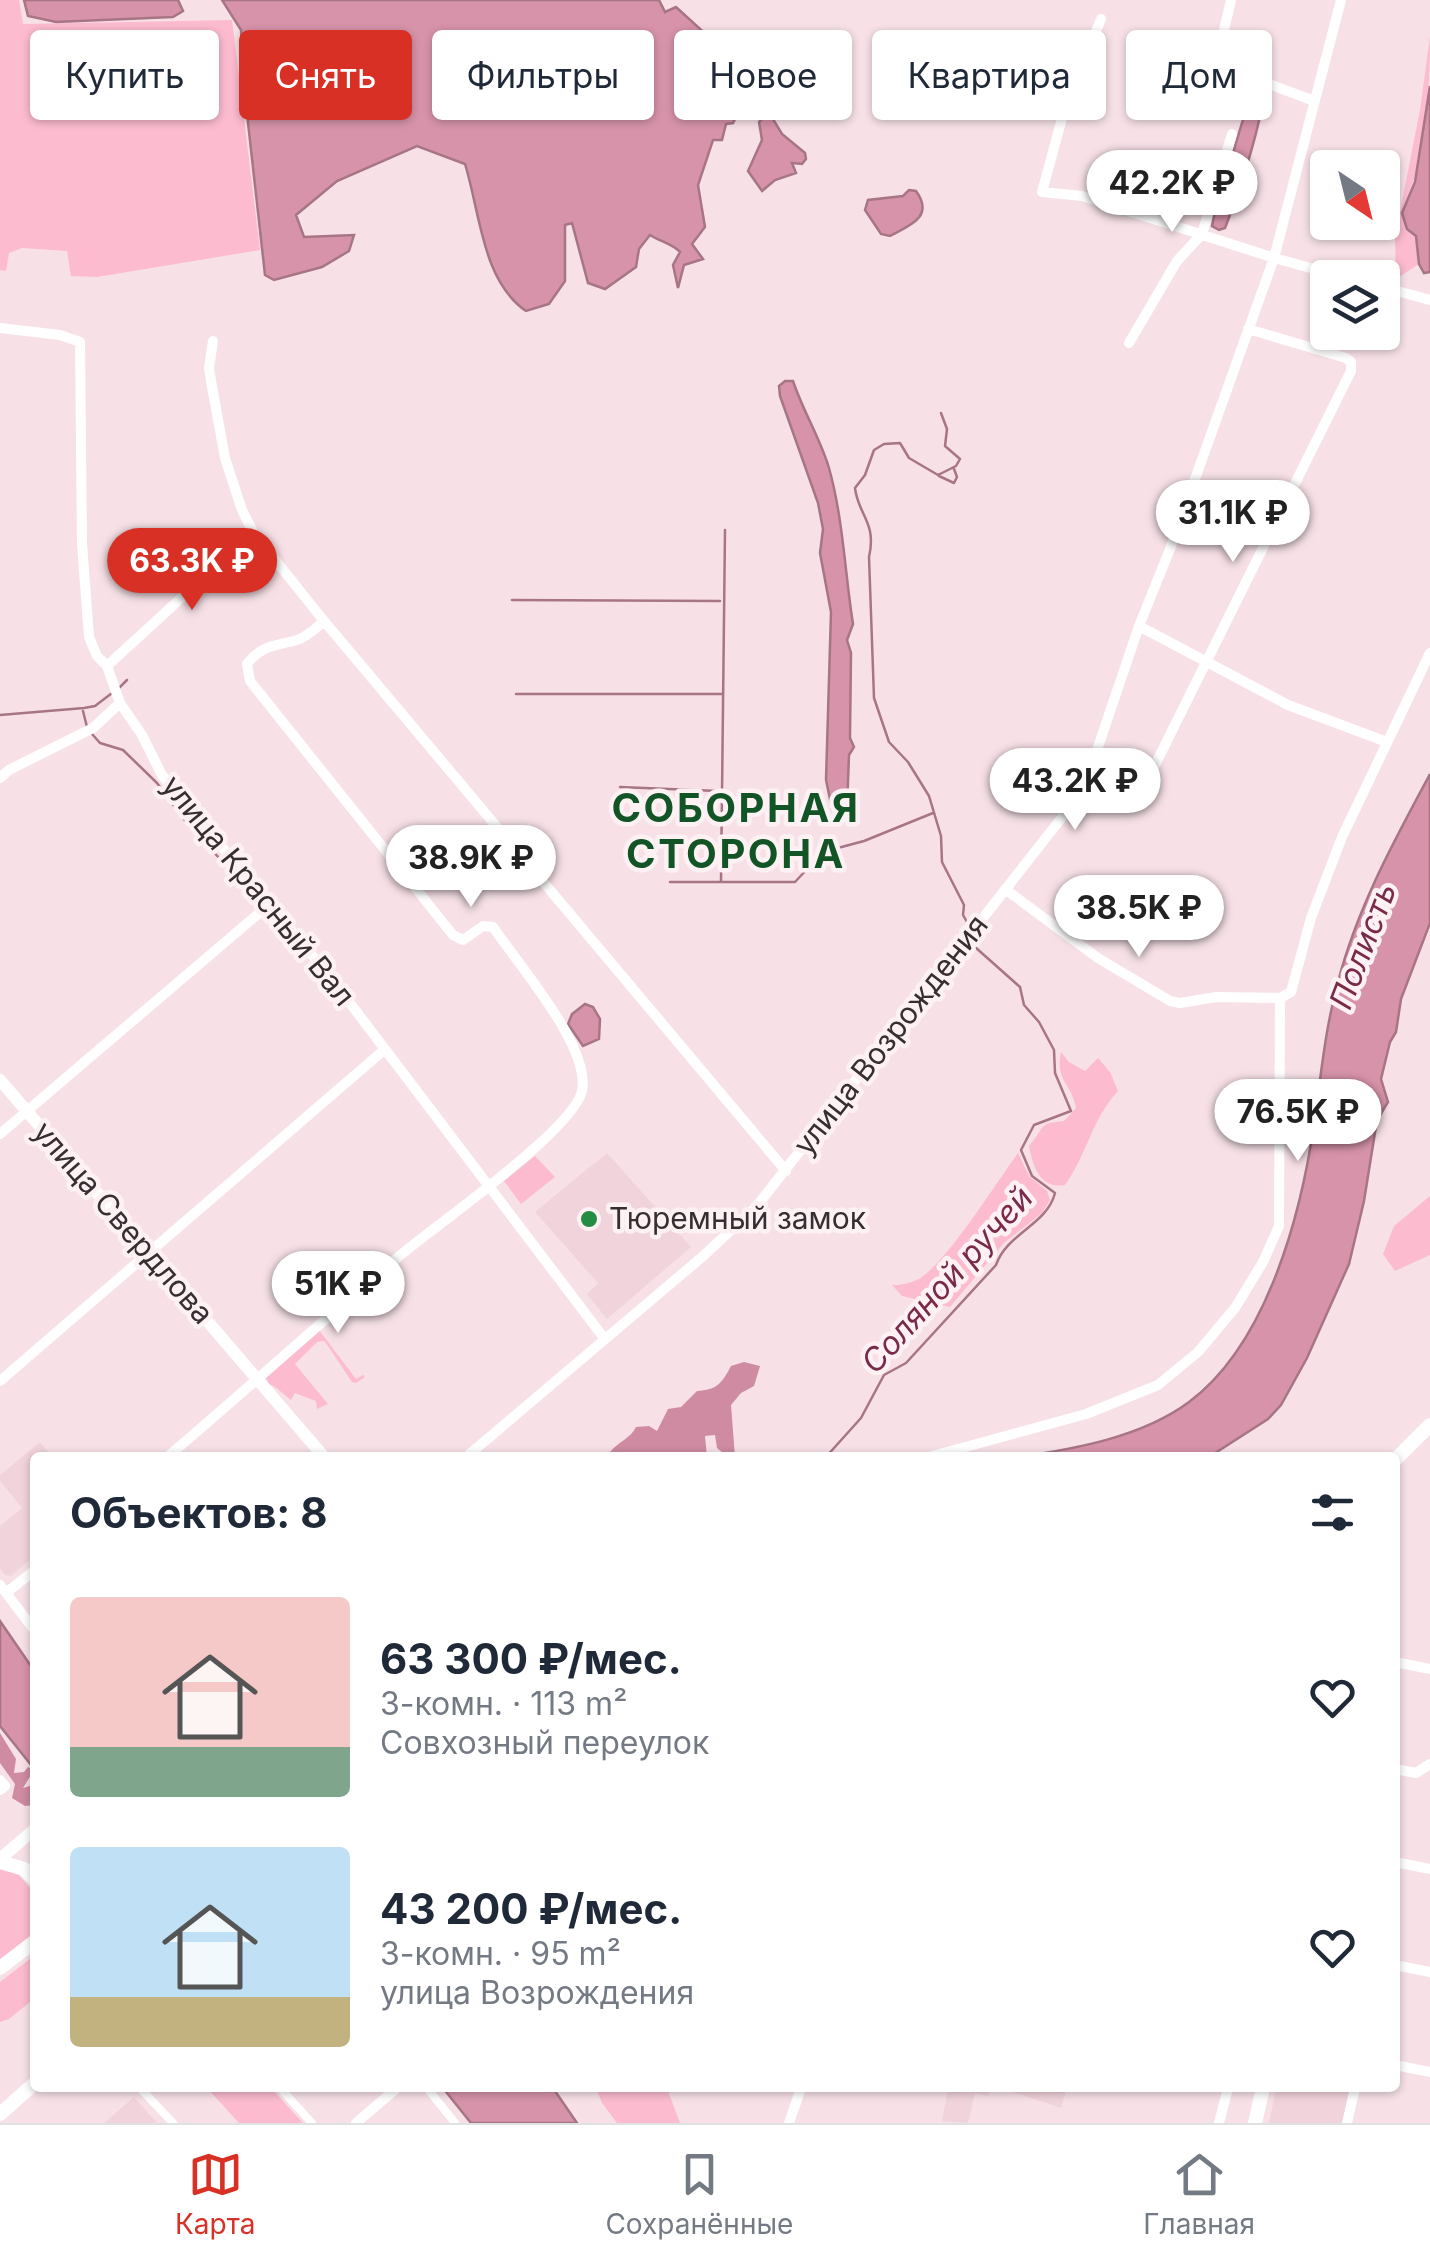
<!DOCTYPE html>
<html lang="ru">
<meta charset="utf-8">
<style>
:root{--surface:#fff;--page:#f6f6f7;--text:#1f2937;--muted:#747a83;--line:#e0e1e3;--accent:#d93025}
body{margin:0;font-family:Inter,sans-serif;background:var(--page);color:var(--text);height:100vh;display:flex;flex-direction:column;font-size:38px;white-space:nowrap}
*{box-sizing:border-box;margin:0}
p{font-size:32px;color:var(--muted)}
.icon{flex:none;width:55px;height:55px;fill:none;stroke:currentColor;stroke-width:2;stroke-linecap:round;stroke-linejoin:round}
.map{position:relative;flex:1;overflow:hidden}
.sheet{position:absolute;left:30px;top:1452px;width:1370px;height:640px;display:flex;flex-direction:column;background:var(--surface);border-radius:10px;box-shadow:0 2px 8px #0004}
.sheet>*{flex:none}
.top-card{position:absolute;left:30px;top:30px;width:1370px;height:90px;display:flex;gap:20px}
.needle{width:65px;rotate:145deg}
.controls{position:absolute;left:1310px;top:150px;display:grid;gap:20px}
.controls a{display:grid;place-items:center;width:90px;height:90px;border-radius:10px;background:var(--surface);box-shadow:0 2px 8px #0004;font-size:50px}
.price{position:absolute;translate:-50% -85px;padding:0 22px;border-radius:35px;background:#fff;color:#222;font-size:32px;line-height:65px;filter:drop-shadow(0 2px 5px #0008)}
.price::after{content:'';position:absolute;left:50%;top:60px;width:30px;height:22px;margin-left:-15px;background:inherit;clip-path:polygon(0 0,100% 0,50% 100%)}
.price.selected{background:var(--accent);color:#fff}
ul{padding:0;list-style:none}
li{display:flex;align-items:center;gap:30px;height:250px;padding:0 40px}
li span{display:grid;place-items:center;flex:none;width:280px;height:200px;border-radius:10px;color:#555}
li>.icon{margin-inline-start:auto}
span .icon{width:120px;height:120px;fill:#fffc;stroke-width:1}
li b{font-size:42px}
h2{display:flex;justify-content:space-between;align-items:center;height:120px;padding:0 40px;font-size:42px}
.pill{padding:0 35px;border-radius:10px;background:var(--surface);box-shadow:0 2px 8px #0004;font-size:35px;line-height:90px}
.pill.selected{background:var(--accent);color:#fff}
.dock{display:flex;justify-content:space-around;align-items:center;height:140px;border-top:2px solid var(--line);background:var(--surface);font-size:28px;color:var(--muted)}
.dock a{display:grid;justify-items:center;gap:5px}
.dock .selected{color:var(--accent)}
.map>svg:first-child{display:block}
.built{fill:#f1d3db}
.green{fill:#fcbbcf}
.forest{fill:#ce8ba1}
.water{fill:#d793a9;stroke:#a77585;stroke-width:2.5}
.lines{fill:none;stroke-linecap:round;stroke-linejoin:round}
.stream{stroke:#a77585;stroke-width:2.5}
.pedestrian{stroke:#fff;stroke-width:8}
.minor{stroke:#fff;stroke-width:10}
.tertiary{stroke:#fff;stroke-width:12}
.secondary{stroke:#fff;stroke-width:14}
.poi-dot{fill:#248c43;stroke:#fef1f4;stroke-width:4}
.labels{text-anchor:middle;stroke-width:9;stroke-linejoin:round;paint-order:stroke}
.street-label{font-size:30px;fill:#372e31;stroke:#fef1f4}
.poi-label{font-size:30px;fill:#372e31;stroke:#fef1f4;text-anchor:start}
.water-label{font-size:32px;font-style:italic;fill:#792a49;stroke:#fef1f4}
.district-label{font-size:40px;font-weight:bold;letter-spacing:2.5px;fill:#125425;stroke:#fef1f4}
</style>
<div class="map">
<svg width="1430" height="2123" viewBox="0 0 1430 2123">
<rect width="100%" height="100%" fill="#f7e1e7"/>
<path class="built" d="M607,1153l84,94 -84,72 -20,-25 11,-11 -63,-71z
M40,1442l12,15 -17,1v97l-24,21 -6,-1 -5,-7v-42l22,-18 -22,-27v-6z
M948,2088h43l-3,8 -13,-3 -7,30 -26,-2z
M1001,2088h66l-6,20z
M1276,2088h75l-9,35h-73z
M134,2097l23,26h-53z"/>
<path class="green" d="M0,0h19l4,24 209,-4 28,230 -163,27 -26,-1 -4,-25 -45,-3 -13,5 -3,18 -6,-1z
M1430,36c0,59 -5,122 -28,177l14,23 3,28 -23,15 -1,-42 25,-127z
M1061,1052l8,10 16,9 13,-13 12,14 8,19c-28,31 -30,62 -53,94 -26,4 -32,-19 -36,-39 16,-18 8,-23 35,-25l12,-13c-4,-24 -21,-27 -15,-56z
M1018,1153l11,23 18,15 3,9 -8,13 -38,30 -54,64 -48,-11 -10,-11c9,1 22,-3 30,-8 28,-20 74,-94 96,-124z
M535,1156l20,21 -34,27 -17,-23z
M1430,1196v59l-35,16 -12,-17 11,-28z
M319,1330l37,49 7,-4 2,2 -9,6 -4,-1c-4,-6 -24,-37 -28,-41l-7,1 -22,22 33,40 -11,5 -1,-8 -21,-8 -4,7c-7,-5 -15,-14 -22,-16l-4,-8z
M0,1867h12l23,27v42l-35,26z
M35,1955v43l-26,21 -9,3v-40z
M207,2088h64l32,35h-64z
M596,2088h71l13,35h-63l-15,-20z"/>
<path class="forest" d="M744,1362l16,4 -6,20 -13,7 -10,12 4,52h-7l-11,-9 -2,-13 -10,1 2,21h-97v-5c8,-10 21,-14 26,-25l13,-1 8,5 11,-22 13,-2 16,-16c20,-1 25,-8 34,-25z
M0,1733l16,26 -2,14 10,-1 4,-5 6,3 -11,18 10,-3 2,20 -10,1 -13,-8 3,-14 -15,-21z"/>
<path class="water" d="M24,0h154l5,11 -10,6 -117,5 -28,-6z
M222,0h437l6,12 11,-5 79,72 6,14 -18,10 -10,20 -7,1 -4,16h-9l-15,45 7,42 -13,17 11,15 -19,6 -6,23 -5,-23 7,-13c-7,-8 -21,-11 -30,-17l-11,14 -3,18 -31,22 -17,-6 -16,-60 -7,2v56l-16,23 -23,7c-44,-30 -46,-99 -61,-147l-48,-18 -80,35 -41,34 8,22 50,-2 -5,16 -27,16 -48,13 -9,-5 -21,-188 -3,-57z
M815,43l-18,20 2,2 27,-22 -1,11 7,-4v7l-19,24 1,6 -4,6 -5,-1 -8,-12 19,-13 1,-3 -21,9 -1,-5 -9,-3z
M1254,83l12,3c-8,48 -23,96 -41,142l-6,2 -7,-4 2,-10z
M1430,86v186l-6,1 -5,-9 -3,-28 -9,-7 -5,-16 13,-31z
M764,117l9,2 9,15 23,19 1,6 -4,5 -10,-1 4,10 -21,7 -13,11 -14,-20 14,-31 -3,-18z
M909,190l7,1c19,26 -7,35 -26,45l-9,-2 -16,-24 3,-10 35,-4z
M785,381h8c10,30 27,57 36,87 14,50 16,105 24,156l-6,16 4,13 -1,85 4,9 -5,8 -2,53 -15,1 -6,-29 5,-168 -11,-59 3,-24 -5,-26 -38,-107 -1,-10z
M1430,774v149l-29,76 -5,33 -6,10 -9,37 7,23 -11,18 -13,81 -15,63 -42,94 -26,47 -13,14 -59,38h-191c57,-8 124,-20 171,-55 78,-58 112,-187 125,-278 7,-48 11,-95 24,-142 19,-74 56,-141 92,-208z
M585,1004l8,3 7,12 -1,20 -16,7 -15,-22 4,-10z
M0,1621l35,51v98l-35,-44z
M443,2088h110l24,35h-106z"/>
<g class="lines">
<path class="stream" d="M941,413l6,16 -2,17 15,13 -4,7 -18,9 -29,-17 -9,-15 -16,1 -10,6 -9,25 -10,13c3,27 22,34 14,69l5,141 15,44 19,20 21,34 12,40 1,26 22,43 -1,10 4,7
M939,476l15,7 3,-6 -3,-8
M512,600l208,1
M118,689l9,-9
M516,694h207
M83,711l4,16
M0,715l84,-7 11,-2 17,-13
M92,734l8,9 23,7 34,33 35,47 38,39
M620,787l98,4
M670,882h125l28,-30 41,-11 69,-28
M721,882l4,-352
M825,1458l36,-40 23,-43 22,-12 90,-98c11,-32 51,-40 59,-72l-23,-17 -11,-26 13,-25 37,-14 -16,-38 -1,-23 -15,-28 -15,-17 -4,-18 -45,-40"/>
<path class="pedestrian" d="M140,2088l33,35
M280,2088l32,35
M427,2088l28,35"/>
<path class="minor" d="M1231,0l-15,64 98,37
M1101,19l-37,92 -22,81 40,4 192,62 73,20
M1203,98l13,-34
M1167,223l17,-61
M1382,287l48,13
M0,328l60,7 20,7 2,202 7,93 8,19 10,10 13,37 22,32 20,40 169,203 273,360
M213,341l-4,27 2,13 14,77 17,52 11,22 71,89 462,550
M1129,343l48,-82 25,-27 30,-100
M1139,626l149,79 99,37
M107,666l146,-134
M1149,777l202,-406v-9l-5,-4 -98,-29
M0,778l9,-8 84,-42 27,-25
M1005,889l93,69 72,43 10,2 36,-6 64,1
M0,1134l271,-231
M0,1381l384,-331
M166,1458c80,-68 157,-138 237,-205 36,-30 170,-123 179,-162 9,-44 -64,-127 -89,-164l-10,-1 -20,14 -10,-5 -203,-254 -3,-17c14,-19 29,-18 50,-24 10,-3 19,-12 27,-19
M465,1458l237,-201 54,-50 318,-405 22,-49 43,-127 31,-77 104,-291 67,-258
M925,1458l161,-44 72,-29 40,-33 37,-44 28,-46 16,-36 1,-228 11,-6 20,-74 31,-81 88,-184
M0,1585l35,46
M6,1593l29,-23
M1395,1662l35,7
M1395,1769l21,4 14,-9
M0,1780l5,6 -5,4
M1395,1862l35,7
M1395,1965l35,7
M1395,2065l35,7
M356,2123l41,-35
M789,2123l12,-35
M1219,2123l9,-35
M1347,2123l8,-35"/>
<path class="tertiary" d="M0,1080l325,378
M0,1859l35,-30"/>
<path class="secondary" d="M1395,1460l35,-35
M0,1862l24,7 11,11
M0,1968l35,-27
M0,2114l35,-31
M1255,2123l8,-35"/>
</g>
<circle class="poi-dot" cx="589" cy="1219" r="10"/>
<g class="labels">
<g class="street-label">
<text transform="translate(258 891) rotate(51)" y="10">улица Красный Вал</text>
<text transform="translate(891 1035) rotate(-52)" y="10">улица Возрождения</text>
<text transform="translate(123 1223) rotate(49)" y="10">улица Свердлова</text>
</g>
<g class="poi-label">
<text x="609" y="1229">Тюремный замок</text>
</g>
<g class="water-label">
<text transform="translate(1363 946) rotate(-69)" y="11">Полисть</text>
<text transform="translate(947 1280) rotate(-48)" y="11">Соляной ручей</text>
</g>
<g class="district-label">
<text x="736" y="822">СОБОРНАЯ<tspan x="736" dy="46">СТОРОНА</tspan></text>
</g>
</g>
</svg>
<div class="controls">
<a><svg class="needle" viewBox="-14 -14 28 28"><path d="M0-13l5 13h-10z" fill="#e53935"/><path d="M0 13l5-13h-10z" fill="#747a83"/></svg></a>
<a><svg class="icon" aria-label="layers" viewBox="0 0 24 24"><path d="M12 4l9 5-9 5-9-5zM3 14l9 5 9-5"/></svg></a>
</div>
<b class="price" style="left:1172px;top:235px">42.2K ₽</b>
<b class="price" style="left:1233px;top:565px">31.1K ₽</b>
<b class="price selected" style="left:192px;top:613px">63.3K ₽</b>
<b class="price" style="left:1075px;top:833px">43.2K ₽</b>
<b class="price" style="left:471px;top:910px">38.9K ₽</b>
<b class="price" style="left:1139px;top:960px">38.5K ₽</b>
<b class="price" style="left:1298px;top:1164px">76.5K ₽</b>
<b class="price" style="left:338px;top:1336px">51K ₽</b>
<div class="top-card">
<a class="pill">Купить</a>
<a class="pill selected">Снять</a>
<a class="pill">Фильтры</a>
<a class="pill">Новое</a>
<a class="pill">Квартира</a>
<a class="pill">Дом</a>
</div>
<section class="sheet">
<h2>Объектов: 8<svg class="icon" aria-label="filters" viewBox="0 0 24 24"><path d="M4 7h16M4 17h16"/><circle cx="9" cy="7" r="2"/><circle cx="15" cy="17" r="2"/></svg></h2>
<ul>
<li><span style="background:linear-gradient(#f6c9c9 75%,#7fa58c 0)"><svg class="icon" aria-label="home" viewBox="0 0 24 24"><path d="M3 11l9-7 9 7M6 9v11h12V9"/></svg></span><div><b>63 300 ₽/мес.</b><p>3-комн. · 113 m²</p><p>Совхозный переулок</p></div><svg class="icon" aria-label="heart" viewBox="0 0 24 24"><path d="M12 20l-8-8c-3-5 5-10 8-4 3-6 11-1 8 4z"/></svg></li>
<li><span style="background:linear-gradient(#bfe0f5 75%,#c2b280 0)"><svg class="icon" aria-label="home" viewBox="0 0 24 24"><path d="M3 11l9-7 9 7M6 9v11h12V9"/></svg></span><div><b>43 200 ₽/мес.</b><p>3-комн. · 95 m²</p><p>улица Возрождения</p></div><svg class="icon" aria-label="heart" viewBox="0 0 24 24"><path d="M12 20l-8-8c-3-5 5-10 8-4 3-6 11-1 8 4z"/></svg></li>
</ul>
</section>
</div>
<nav class="dock">
<a class="selected"><svg class="icon" aria-label="map" viewBox="0 0 24 24"><path d="M3 6l6-2 6 2 6-2v14l-6 2-6-2-6 2zM9 4v14M15 6v14"/></svg>Карта</a>
<a><svg class="icon" aria-label="saved" viewBox="0 0 24 24"><path d="M7 4h10v16l-5-4-5 4z"/></svg>Сохранённые</a>
<a><svg class="icon" aria-label="home" viewBox="0 0 24 24"><path d="M3 11l9-7 9 7M6 9v11h12V9"/></svg>Главная</a>
</nav>
